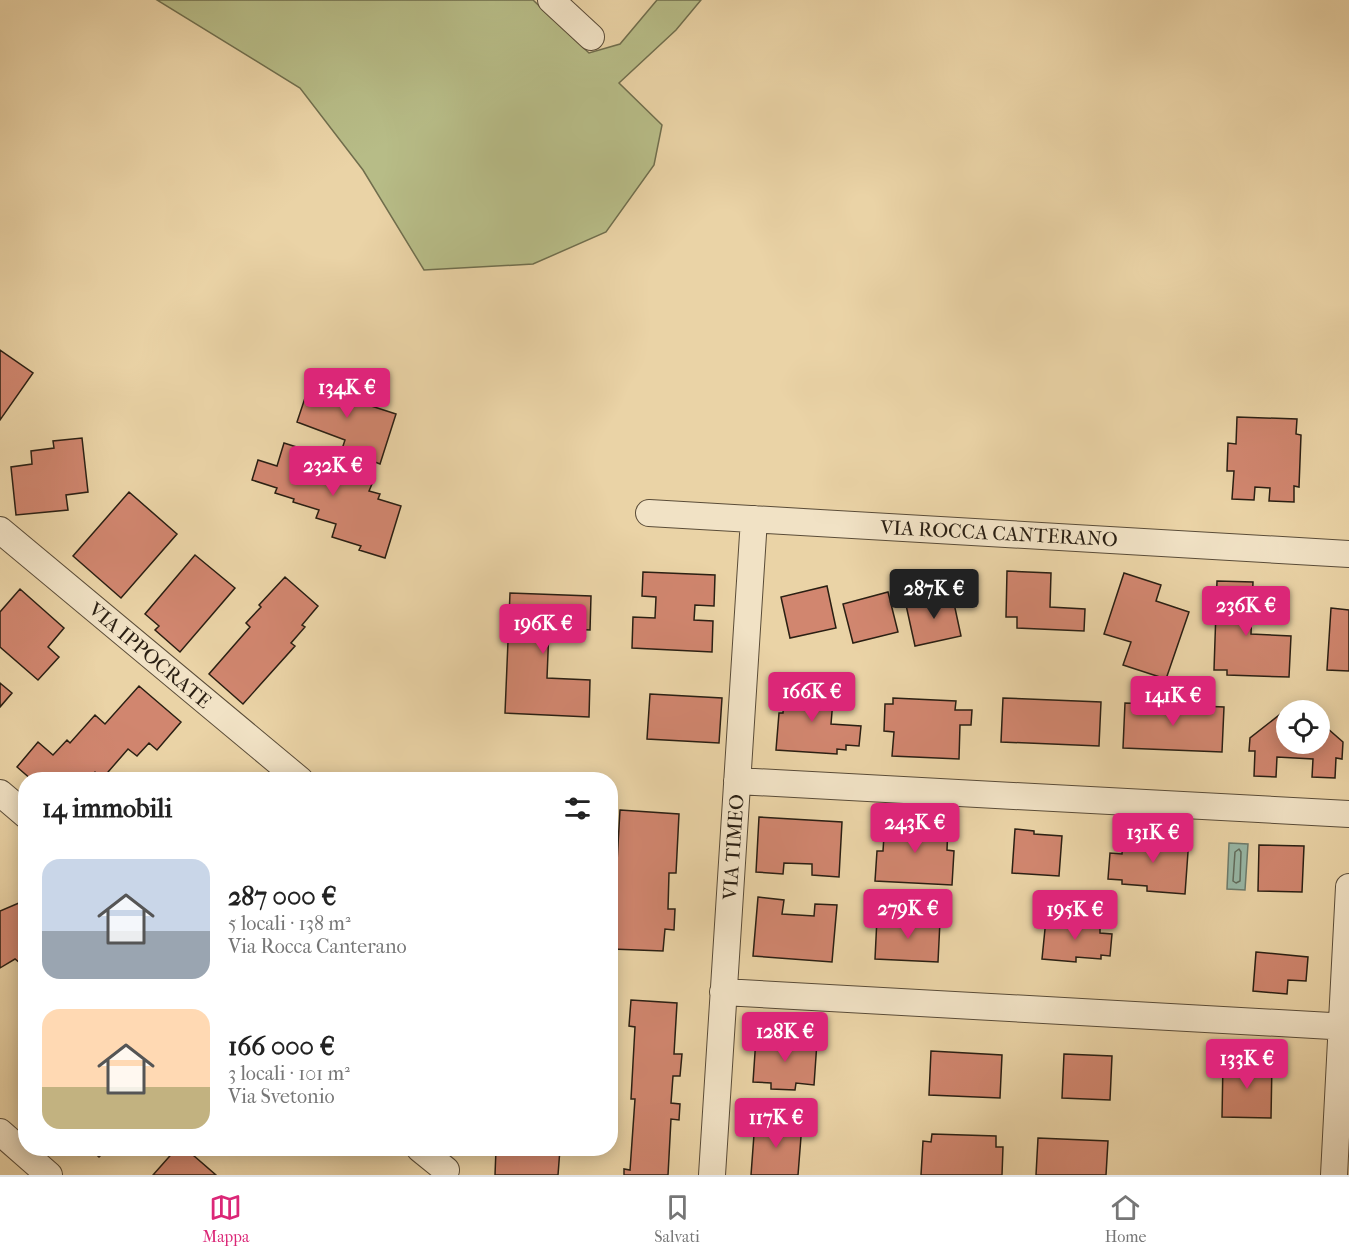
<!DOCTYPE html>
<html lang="it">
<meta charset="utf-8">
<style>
:root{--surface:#fff;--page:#f6f6f6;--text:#222;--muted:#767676;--line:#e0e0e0;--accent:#db2777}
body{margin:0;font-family:"IM FELL French Canon",serif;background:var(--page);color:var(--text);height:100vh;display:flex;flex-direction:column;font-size:22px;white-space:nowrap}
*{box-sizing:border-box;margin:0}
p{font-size:20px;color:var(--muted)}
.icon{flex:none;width:33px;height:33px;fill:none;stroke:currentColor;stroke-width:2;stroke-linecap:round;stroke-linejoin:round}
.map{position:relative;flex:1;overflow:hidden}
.details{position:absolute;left:18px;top:772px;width:600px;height:384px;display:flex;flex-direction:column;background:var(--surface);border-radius:24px;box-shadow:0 3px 15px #0003}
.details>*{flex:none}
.buttons{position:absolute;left:1276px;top:700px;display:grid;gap:12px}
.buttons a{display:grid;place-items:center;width:54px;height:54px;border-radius:50%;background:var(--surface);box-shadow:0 3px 15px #0003;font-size:30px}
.price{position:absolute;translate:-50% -51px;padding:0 14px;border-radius:6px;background:var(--accent);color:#fff;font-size:20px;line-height:39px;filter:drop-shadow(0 2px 3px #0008)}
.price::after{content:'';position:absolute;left:50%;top:36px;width:18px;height:14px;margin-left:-9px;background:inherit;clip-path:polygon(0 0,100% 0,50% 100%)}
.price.on{background:#222;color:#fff}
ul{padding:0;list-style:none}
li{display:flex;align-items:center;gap:18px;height:150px;padding:0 24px}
li span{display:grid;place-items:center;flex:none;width:168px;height:120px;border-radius:18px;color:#555}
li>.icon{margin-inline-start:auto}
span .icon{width:72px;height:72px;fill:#fffc;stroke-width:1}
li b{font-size:26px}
h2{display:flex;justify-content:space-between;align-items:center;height:72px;padding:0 24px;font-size:26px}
.menu{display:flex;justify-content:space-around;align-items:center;height:84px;border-top:2px solid var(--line);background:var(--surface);font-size:16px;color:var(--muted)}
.menu a{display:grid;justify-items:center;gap:3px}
.menu .on{color:var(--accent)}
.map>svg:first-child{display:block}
.green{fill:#b7bc87;stroke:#706e4d;stroke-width:1.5}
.water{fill:#98b8a7;stroke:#6c7b6c;stroke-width:1.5}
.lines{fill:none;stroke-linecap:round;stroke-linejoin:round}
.shore{stroke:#616c5d;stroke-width:1.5}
.building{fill:#d1866f;stroke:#2a1f13;stroke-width:1.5}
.minor-casing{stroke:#5a4c38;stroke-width:28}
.minor{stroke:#f1e2c5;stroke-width:26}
.labels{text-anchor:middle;stroke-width:5;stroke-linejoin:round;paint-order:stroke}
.street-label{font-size:20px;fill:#2a1f13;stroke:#f1e2c5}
</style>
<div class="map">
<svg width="1349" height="1175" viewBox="0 0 1349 1175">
<rect width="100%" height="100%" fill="#ead3a6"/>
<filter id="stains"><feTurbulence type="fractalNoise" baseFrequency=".00333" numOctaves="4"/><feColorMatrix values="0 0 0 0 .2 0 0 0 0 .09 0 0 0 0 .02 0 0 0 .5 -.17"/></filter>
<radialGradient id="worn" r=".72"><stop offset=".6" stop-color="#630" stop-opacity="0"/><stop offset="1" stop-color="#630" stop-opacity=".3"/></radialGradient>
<path class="green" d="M157,0h376l56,53 31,-9 37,-44h44l-25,30 -57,53 43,42 -8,40 -48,67 -73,32 -109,6 -61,-100 -63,-82z"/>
<path class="water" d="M1229,843l19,1 -3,46 -18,-1z"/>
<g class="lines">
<path class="shore" d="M1239,849l2,3 -1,29 -4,2 -3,-2 2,-29z"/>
</g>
<path class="building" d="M0,350l33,23 -33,47z
M312,377l53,17 -3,9 34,11 -16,50 -38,-15 3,-9 -48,-18z
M1237,417l60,2 -1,15 5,1 -2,52 -5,-1v16l-25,-1 1,-13 -15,-1 -1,13 -22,-1 2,-28h-7l1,-28 8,1z
M82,438l6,54 -22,3 2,15 -52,5 -5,-48 21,-3 -1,-13 23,-3 -1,-7z
M284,443l57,18 -3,13 34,10 -3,7 11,3 -2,5 23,7 -16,52 -26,-8 2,-4 -29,-9 4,-13 -20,-6 3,-8 -26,-8 1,-3 -19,-6 2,-5 -25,-8 6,-20 19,6z
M129,492l48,42 -56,64 -48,-42z
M195,555l40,33 -55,64 -25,-22 4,-4 -14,-12z
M1007,571l44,2 -1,34 35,2 -1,22 -67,-3v-11h-11z
M643,572l72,3 -1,31 -19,-1 -1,15 19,1 -1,31 -80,-4 1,-31 22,1 1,-21 -14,-1z
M1124,573l37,12 -5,16 33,11 -23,67 -43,-14 8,-23 -27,-8z
M285,577l33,29 -16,19 3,2 -14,16 4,3 -52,58 -34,-30 41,-47 -4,-4 15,-16 -2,-2z
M1217,581l36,1 -2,52 40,2 -2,41 -62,-2v-5h-13z
M827,586l9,42 -46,10 -9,-41z
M20,589l44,39 -16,19 11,10 -21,23 -38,-33v-35z
M888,592l10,40 -45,11 -10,-39z
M510,593l81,3 -1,34 -41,-2 -2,50 43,2 -1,37 -84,-4z
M952,594l9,42 -46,10 -9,-41z
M1331,608l18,2v61l-22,-1z
M0,683l12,10 -12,14z
M785,684l49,4 -3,36 30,2 -2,20 -13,-1v5l-9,-1v5l-61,-4 3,-37h4z
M139,686l42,36 -24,28 -8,-7 -12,13 -9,-7 -26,30 -7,-7 -7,8h-56l-15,-13 21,-25 15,13 14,-15 3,3 25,-28 10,9z
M650,694l72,4 -3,45 -72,-4z
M893,698l63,3 -1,9h17l-1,15h-11l-1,34 -67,-3 2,-24 -10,-1 1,-27h8z
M1003,698l98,4 -2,44 -98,-4z
M1125,703l99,4 -2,45 -99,-4z
M1283,712h4v32h33v-22l23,20 -1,17 -6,-1 -1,20 -23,-1 1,-18 -36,-2 -1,20 -22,-1 1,-25h-6l1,-13z
M620,810l59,4 -3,59h-7l-1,36h7l-1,21 -9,-1 -2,22 -51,-2z
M759,817l83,5 -3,55 -27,-2v-11l-28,-1 -1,11 -27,-2z
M885,820l63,4 -1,26 7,1 -2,34 -77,-4 2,-30h6z
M1015,829l19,2v3l28,2 -3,40 -47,-3z
M1144,835l45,3 -4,56 -38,-3v-5l-25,-2v-4l-14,-1 2,-26 12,1 1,-12 20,1z
M1259,845l45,1 -2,46 -44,-1z
M758,897l26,3 -2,14 32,2 1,-12 22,1 -5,57 -79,-6z
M26,900v68l-11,-9 -15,9v-57z
M877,918l63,3 -2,41 -63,-3z
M1046,919l54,4v10l12,1 -2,22 -9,-1v4l-25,-2v5l-34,-3z
M1256,952l52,5 -2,24 -18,-1 -1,14 -34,-3z
M631,1000l46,3 -3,51h8l-2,22h-7l-2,27 9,1 -1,16 -8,-1 -3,56h-44v-6l6,1 5,-71h-4l4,-72 -6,-1z
M756,1038l61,4 -3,43 -18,-2 -1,7 -24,-1v-6l-18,-1z
M931,1051l71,4 -2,43 -71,-3z
M1064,1054l48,2 -2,44 -48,-2z
M1223,1062h49l-1,56 -49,-1z
M755,1121l47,3 -4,51h-47z
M932,1134l64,2v11h7l-1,28h-81l2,-34 8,1z
M1038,1138l70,3 -2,34h-70z
M90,1149h17l-8,8z
M176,1149h10l30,26h-63z
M496,1149h64l-2,26h-63z"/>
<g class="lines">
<g class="minor-casing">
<path id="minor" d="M551,0l40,37
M649,513l700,41
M0,530l300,250
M737,781l612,33
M0,793l26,22
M723,992l626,35
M0,1132l49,43
M420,1149l26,21
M712,1175l42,-656
M1334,1175l15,-288"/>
</g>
<use href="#minor" class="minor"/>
</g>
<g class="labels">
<g class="street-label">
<text transform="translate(999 533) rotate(3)" y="7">VIA ROCCA CANTERANO</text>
<text transform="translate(150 655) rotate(40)" y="7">VIA IPPOCRATE</text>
<text transform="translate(733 847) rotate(-86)" y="7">VIA TIMEO</text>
</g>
</g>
<rect width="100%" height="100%" filter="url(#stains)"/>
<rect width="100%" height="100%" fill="url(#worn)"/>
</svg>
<div class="buttons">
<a><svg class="icon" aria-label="locate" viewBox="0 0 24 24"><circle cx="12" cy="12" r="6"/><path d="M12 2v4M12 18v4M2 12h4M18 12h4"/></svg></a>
</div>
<b class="price" style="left:347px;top:419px">134K €</b>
<b class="price" style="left:333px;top:497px">232K €</b>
<b class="price on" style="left:934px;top:620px">287K €</b>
<b class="price" style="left:1246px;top:637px">236K €</b>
<b class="price" style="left:543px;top:655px">196K €</b>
<b class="price" style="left:812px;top:723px">166K €</b>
<b class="price" style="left:1173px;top:727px">141K €</b>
<b class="price" style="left:915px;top:854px">243K €</b>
<b class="price" style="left:1153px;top:864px">131K €</b>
<b class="price" style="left:908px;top:940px">279K €</b>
<b class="price" style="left:1075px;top:941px">195K €</b>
<b class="price" style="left:785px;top:1063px">128K €</b>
<b class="price" style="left:1247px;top:1090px">133K €</b>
<b class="price" style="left:776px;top:1149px">117K €</b>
<section class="details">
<h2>14 immobili<svg class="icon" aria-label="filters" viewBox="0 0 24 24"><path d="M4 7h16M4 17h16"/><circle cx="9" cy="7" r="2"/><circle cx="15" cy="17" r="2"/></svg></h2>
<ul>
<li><span style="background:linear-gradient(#c9d6e8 60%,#9aa5b1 0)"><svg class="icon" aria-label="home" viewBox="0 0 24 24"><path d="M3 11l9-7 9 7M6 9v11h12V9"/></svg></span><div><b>287 000 €</b><p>5 locali · 138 m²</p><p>Via Rocca Canterano</p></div></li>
<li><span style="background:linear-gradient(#ffd9b3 65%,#c2b280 0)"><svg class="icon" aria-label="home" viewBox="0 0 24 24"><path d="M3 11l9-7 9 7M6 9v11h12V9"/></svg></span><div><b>166 000 €</b><p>3 locali · 101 m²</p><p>Via Svetonio</p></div></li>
</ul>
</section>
</div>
<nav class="menu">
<a class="on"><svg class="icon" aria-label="map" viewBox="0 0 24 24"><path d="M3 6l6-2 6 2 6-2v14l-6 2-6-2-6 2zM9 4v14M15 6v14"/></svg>Mappa</a>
<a><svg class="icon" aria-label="saved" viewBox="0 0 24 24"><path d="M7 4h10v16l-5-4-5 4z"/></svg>Salvati</a>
<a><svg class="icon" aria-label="home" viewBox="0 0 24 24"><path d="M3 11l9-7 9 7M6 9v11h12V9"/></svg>Home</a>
</nav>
